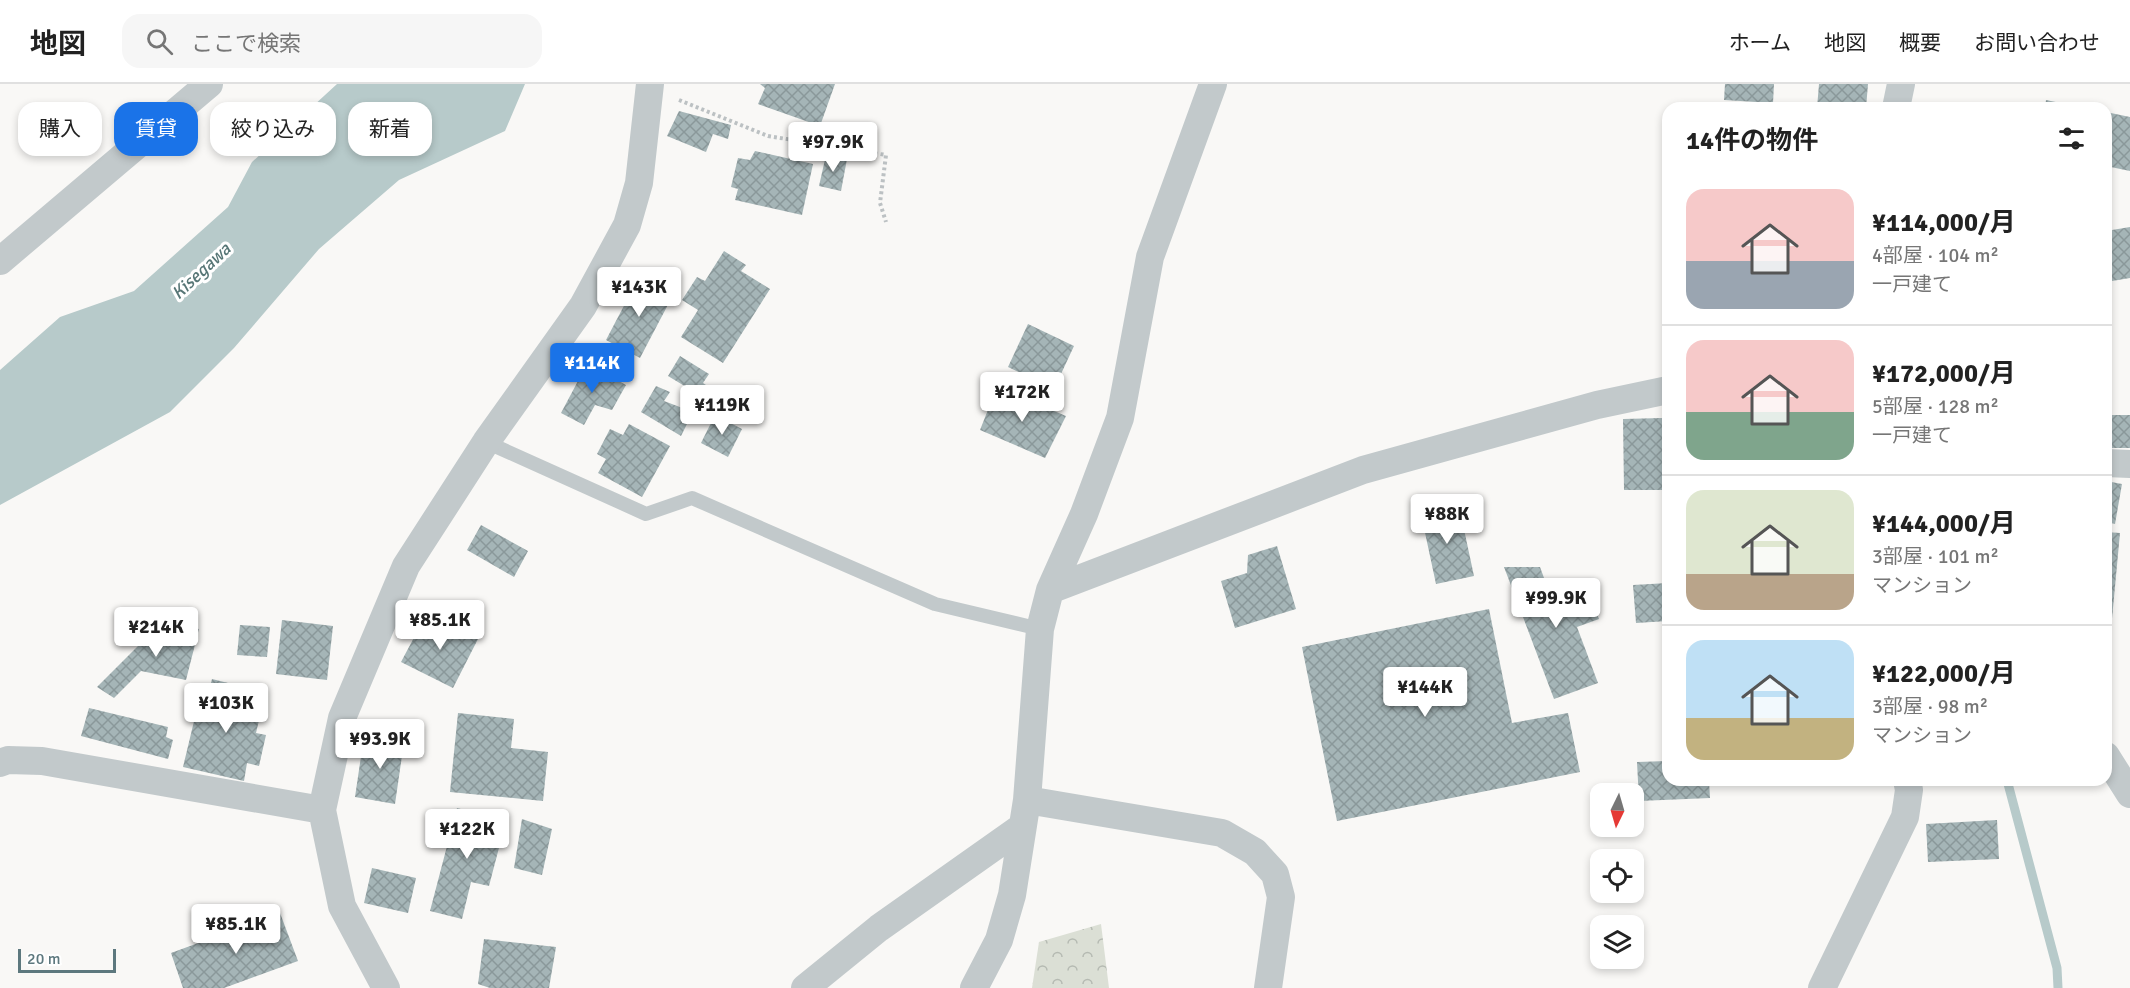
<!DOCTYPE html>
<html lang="ja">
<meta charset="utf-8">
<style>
:root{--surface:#fff;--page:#f6f6f6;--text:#222;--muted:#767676;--line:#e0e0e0;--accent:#1a73e8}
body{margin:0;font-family:Signika,"Noto Sans JP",sans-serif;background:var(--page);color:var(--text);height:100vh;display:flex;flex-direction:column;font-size:22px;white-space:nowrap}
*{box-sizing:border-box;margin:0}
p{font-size:20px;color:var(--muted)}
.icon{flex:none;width:33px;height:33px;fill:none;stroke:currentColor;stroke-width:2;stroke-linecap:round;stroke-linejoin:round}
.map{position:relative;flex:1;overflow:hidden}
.side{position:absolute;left:1662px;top:18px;width:450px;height:684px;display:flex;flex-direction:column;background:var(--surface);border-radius:18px;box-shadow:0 3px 9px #0003}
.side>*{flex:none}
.top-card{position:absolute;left:18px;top:18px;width:570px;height:54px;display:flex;gap:12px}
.needle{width:39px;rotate:185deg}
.fabs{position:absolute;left:1590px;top:699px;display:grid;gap:12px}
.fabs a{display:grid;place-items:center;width:54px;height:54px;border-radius:12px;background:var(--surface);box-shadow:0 3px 9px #0003;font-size:30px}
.scale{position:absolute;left:18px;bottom:15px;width:98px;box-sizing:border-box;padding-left:6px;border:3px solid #5d787e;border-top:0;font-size:16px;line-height:21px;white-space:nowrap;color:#5d787e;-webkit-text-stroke:4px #fff;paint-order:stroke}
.price{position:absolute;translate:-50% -51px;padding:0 14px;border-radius:6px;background:#fff;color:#222;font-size:20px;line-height:39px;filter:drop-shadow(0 2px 3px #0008)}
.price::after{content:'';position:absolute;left:50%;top:36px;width:18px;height:14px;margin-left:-9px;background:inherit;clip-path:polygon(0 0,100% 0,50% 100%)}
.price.on{background:var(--accent);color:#fff}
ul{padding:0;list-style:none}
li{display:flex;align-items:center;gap:18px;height:150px;padding:0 24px}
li+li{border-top:2px solid var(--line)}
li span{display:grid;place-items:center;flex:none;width:168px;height:120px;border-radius:18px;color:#555}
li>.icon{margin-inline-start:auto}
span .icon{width:72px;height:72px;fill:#fffc;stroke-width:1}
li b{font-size:26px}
h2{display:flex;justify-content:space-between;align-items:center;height:72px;padding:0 24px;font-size:26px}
.tag{padding:0 21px;border-radius:18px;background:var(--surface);box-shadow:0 3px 9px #0003;font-size:21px;line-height:54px}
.tag.on{background:var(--accent);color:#fff}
header{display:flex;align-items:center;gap:36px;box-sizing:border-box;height:84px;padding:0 30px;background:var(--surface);border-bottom:2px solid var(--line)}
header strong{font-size:28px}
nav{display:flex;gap:33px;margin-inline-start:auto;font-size:21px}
.search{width:420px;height:54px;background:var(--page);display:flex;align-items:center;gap:15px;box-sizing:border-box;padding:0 21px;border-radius:18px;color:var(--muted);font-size:22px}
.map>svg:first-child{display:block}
.forest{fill:url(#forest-crowns)}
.water{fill:#b7caca}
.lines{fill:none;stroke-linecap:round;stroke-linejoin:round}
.stream{stroke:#b7caca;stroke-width:9}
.building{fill:url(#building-cross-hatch)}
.path{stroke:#bcc1c3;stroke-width:4;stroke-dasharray:3 3;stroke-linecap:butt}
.lane{stroke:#c2c9cb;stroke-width:14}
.street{stroke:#c2c9cb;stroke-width:28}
.labels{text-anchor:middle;stroke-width:6;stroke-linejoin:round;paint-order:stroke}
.water-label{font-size:18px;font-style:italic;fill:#577676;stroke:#fff}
</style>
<header>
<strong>地図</strong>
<div class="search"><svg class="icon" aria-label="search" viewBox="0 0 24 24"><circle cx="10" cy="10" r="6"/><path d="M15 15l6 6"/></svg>ここで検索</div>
<nav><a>ホーム</a><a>地図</a><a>概要</a><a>お問い合わせ</a></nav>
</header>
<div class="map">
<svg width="2130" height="904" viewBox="0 0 2130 904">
<defs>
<pattern id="forest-crowns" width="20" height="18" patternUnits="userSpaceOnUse" patternTransform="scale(1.5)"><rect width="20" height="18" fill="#dbdfd5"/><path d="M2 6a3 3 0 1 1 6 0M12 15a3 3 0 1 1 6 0" fill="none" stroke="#b5bab2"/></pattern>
<pattern id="building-cross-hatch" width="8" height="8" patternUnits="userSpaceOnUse" patternTransform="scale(1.5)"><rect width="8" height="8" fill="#a5b5b7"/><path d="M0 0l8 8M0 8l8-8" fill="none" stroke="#8a989a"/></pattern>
</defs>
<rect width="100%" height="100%" fill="#f9f8f6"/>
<path class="forest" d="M1101,840l8,64h-77l7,-46z"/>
<path class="water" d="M337,0h188l-20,47 -106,49 -80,69 -85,99 -64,64 -170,93v-135l60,-53 74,-26 94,-84 24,-45z"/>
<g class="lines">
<path class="stream" d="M2007,696l50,188 1,20"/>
</g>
<path class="building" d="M760,0h75l-15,42 -62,-22 7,-16z
M1725,0h49l-1,19 -49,-3z
M1819,0h49l-2,24h-49z
M2046,16l34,7v1h-35z
M679,27l52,14 -3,14 -15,-5 -7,18 -39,-16z
M2106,28l24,5v54l-24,-5z
M755,67l58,13 -11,51 -67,-15 3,-11 -7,-2 7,-29 12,2z
M826,71l21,4 -6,32 -22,-5z
M2130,143v51l-24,4v-51z
M724,167l22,14 -5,6 29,18 -47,74 -42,-26 17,-27 -16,-10 15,-23 8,4z
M638,195l34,18 -32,61 -34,-18z
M1028,240l46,22 -20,43 -46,-22z
M680,272l29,18 -6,9 9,6 -6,10 -38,-23z
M587,280l39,21 -14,25 -17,-5 -11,20 -23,-12z
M656,302l14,6 -6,9 29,11 -12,24 -40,-24z
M997,303l69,29 -21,42 -65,-28z
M715,331l27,14 -14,28 -27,-14z
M2106,331h24v33h-24z
M1662,334l2,72h-40l-1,-71z
M629,340l41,22 -28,51 -44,-24 8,-14 -9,-5 13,-25 13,6z
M2106,397l16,3 -7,40 -9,-2z
M1459,422l15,70 -38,8 -15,-70z
M481,441l47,26 -14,26 -47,-27z
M2106,448l14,1 -10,107 -4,-1z
M1277,462l19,63 -61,19 -14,-47 26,-8 1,-18z
M1504,483h36l11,30 35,-13 13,35 -22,8 21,56 -44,16z
M1668,499v38l-32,2 -3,-38z
M1489,525l23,114 56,-10 12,59 -243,49 -35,-174z
M426,531l52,24 -25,49 -52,-26z
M282,536l51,6 -6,54 -51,-6z
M172,538l27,7 -13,51 -45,-9 -27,27 -17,-11 59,-59 11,11z
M240,541l30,2 -3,30 -30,-2z
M212,595l24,6 -1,8 29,6 -8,34 10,2 -7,31 -12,-3 -3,18 -61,-14 12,-50 7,1z
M89,624l79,19 -2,10 7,3 -5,19 -87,-23z
M458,629l56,6 -3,29 37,4 -5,49 -93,-9z
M364,652l40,6 -9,62 -40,-7z
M1668,677v19h41l1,18 -71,3 -2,-39z
M457,724l49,13 -17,65 -18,-4 -9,37 -32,-8z
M522,735l30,10 -10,46 -28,-7z
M1997,736l2,39 -71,3 -2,-38z
M372,784l44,10 -8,35 -44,-10z
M280,829l18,48 -74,27h-41l-12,-35z
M484,855l72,8 -7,41h-59l-12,-4z"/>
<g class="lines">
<path class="path" d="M679,16l89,36 118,19 -6,48 6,19"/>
<path class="lane" d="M486,358l160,72 46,-16 243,106 105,25"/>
<path class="street" d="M1896,24l5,-24
M0,177l209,-177
M2106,379l24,1
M1050,506l313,-120 234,-65 71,-15
M2106,672l24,38
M0,679l8,-3 34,1 280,49
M1027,716l195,33 33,19 20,22 6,23 -13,91
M386,904l-44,-82 -20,-96 20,-92 64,-152 80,-124 97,-136 44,-81 12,-42 11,-99
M805,904l74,-60 143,-101
M974,904l25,-48 13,-45 15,-95 13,-171 10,-39 34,-76 36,-96 30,-161 63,-173
M1822,904l83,-171 4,-27 -2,-10"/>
</g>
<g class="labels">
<g class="water-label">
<text transform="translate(201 187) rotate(-43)" y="6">Kisegawa</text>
</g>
</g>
</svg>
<div class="fabs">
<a><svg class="needle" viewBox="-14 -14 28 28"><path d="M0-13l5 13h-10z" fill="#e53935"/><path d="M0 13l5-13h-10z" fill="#767676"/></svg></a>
<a><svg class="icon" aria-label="locate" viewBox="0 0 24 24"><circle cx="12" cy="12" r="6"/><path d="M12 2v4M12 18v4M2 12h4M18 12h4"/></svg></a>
<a><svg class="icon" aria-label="layers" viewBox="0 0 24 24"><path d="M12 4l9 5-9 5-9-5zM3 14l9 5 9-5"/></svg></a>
</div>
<div class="scale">20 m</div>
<b class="price" style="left:833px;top:89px">¥97.9K</b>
<b class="price" style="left:639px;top:234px">¥143K</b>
<b class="price on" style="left:592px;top:310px">¥114K</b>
<b class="price" style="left:1022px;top:339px">¥172K</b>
<b class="price" style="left:722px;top:352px">¥119K</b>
<b class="price" style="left:1447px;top:461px">¥88K</b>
<b class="price" style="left:1556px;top:545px">¥99.9K</b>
<b class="price" style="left:440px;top:567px">¥85.1K</b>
<b class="price" style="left:156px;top:574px">¥214K</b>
<b class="price" style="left:1425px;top:634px">¥144K</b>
<b class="price" style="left:226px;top:650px">¥103K</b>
<b class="price" style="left:380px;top:686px">¥93.9K</b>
<b class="price" style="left:467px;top:776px">¥122K</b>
<b class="price" style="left:236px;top:871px">¥85.1K</b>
<div class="top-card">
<a class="tag">購入</a>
<a class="tag on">賃貸</a>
<a class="tag">絞り込み</a>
<a class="tag">新着</a>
</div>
<section class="side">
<h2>14件の物件<svg class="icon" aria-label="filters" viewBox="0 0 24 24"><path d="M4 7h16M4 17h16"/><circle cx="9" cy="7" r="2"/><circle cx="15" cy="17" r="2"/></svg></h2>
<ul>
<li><span style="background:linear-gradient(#f6c9c9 60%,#9aa5b1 0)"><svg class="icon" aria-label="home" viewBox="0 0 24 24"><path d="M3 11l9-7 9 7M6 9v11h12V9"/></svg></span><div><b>¥114,000/月</b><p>4部屋 · 104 m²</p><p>一戸建て</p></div></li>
<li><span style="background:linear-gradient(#f6c9c9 60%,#7fa58c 0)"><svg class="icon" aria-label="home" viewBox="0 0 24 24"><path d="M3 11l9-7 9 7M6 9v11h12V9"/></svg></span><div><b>¥172,000/月</b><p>5部屋 · 128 m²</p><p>一戸建て</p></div></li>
<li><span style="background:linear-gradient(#dfe7d0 70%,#b9a48a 0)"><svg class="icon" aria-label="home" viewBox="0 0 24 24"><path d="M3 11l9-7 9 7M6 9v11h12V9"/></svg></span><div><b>¥144,000/月</b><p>3部屋 · 101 m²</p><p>マンション</p></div></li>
<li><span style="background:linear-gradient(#bfe0f5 65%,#c2b280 0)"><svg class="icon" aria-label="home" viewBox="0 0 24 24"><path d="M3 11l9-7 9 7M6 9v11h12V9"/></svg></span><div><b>¥122,000/月</b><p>3部屋 · 98 m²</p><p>マンション</p></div></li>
</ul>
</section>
</div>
